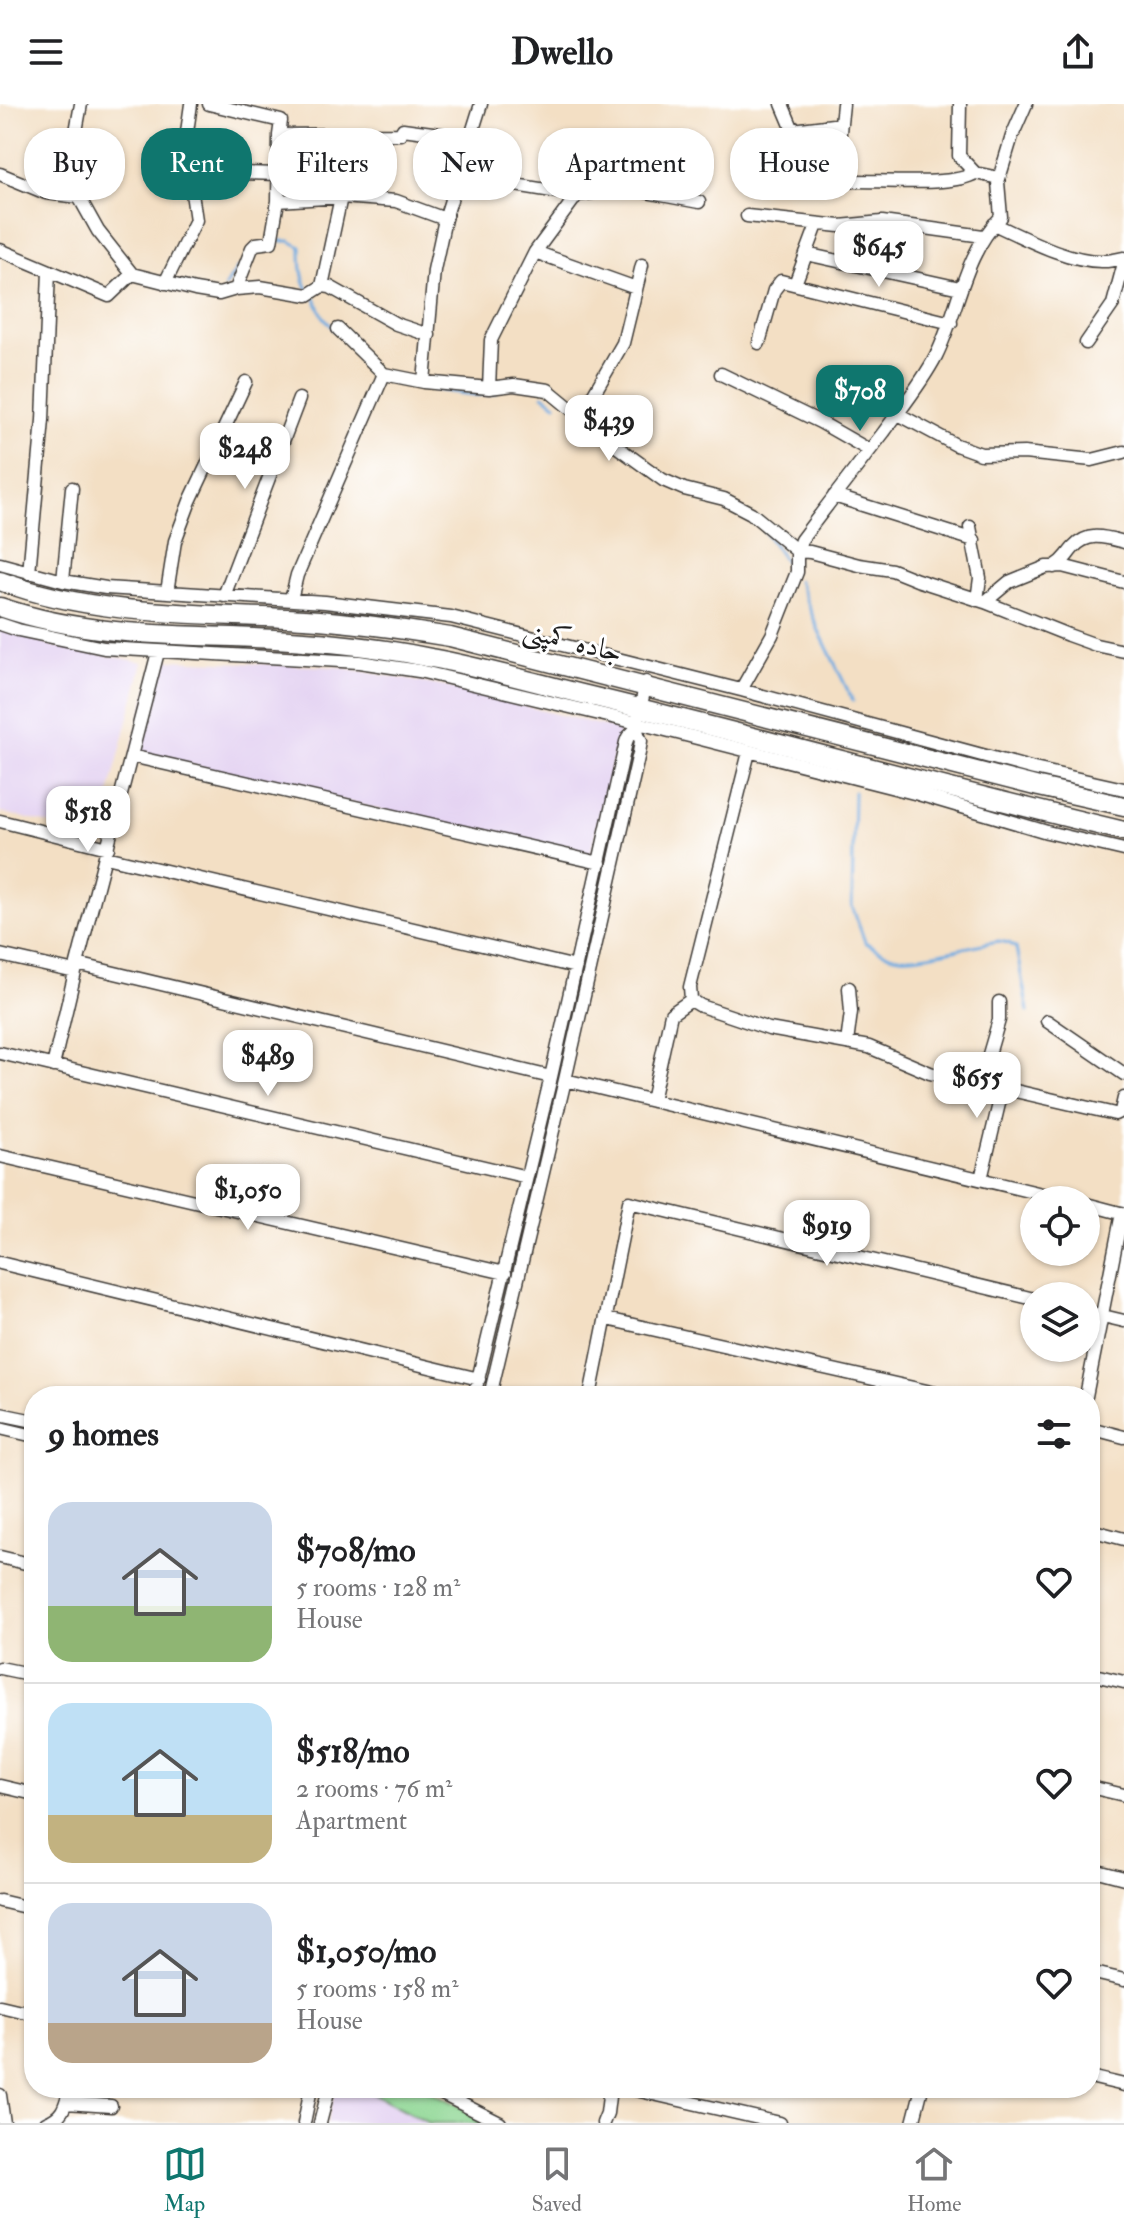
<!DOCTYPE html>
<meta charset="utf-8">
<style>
:root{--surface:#fff;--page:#f2f2f2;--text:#202124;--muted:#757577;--line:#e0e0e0;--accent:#0f766e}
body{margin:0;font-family:"IM FELL Double Pica",Amiri,serif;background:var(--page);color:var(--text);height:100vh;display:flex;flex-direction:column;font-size:30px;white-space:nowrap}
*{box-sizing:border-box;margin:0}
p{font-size:26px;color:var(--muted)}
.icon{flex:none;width:44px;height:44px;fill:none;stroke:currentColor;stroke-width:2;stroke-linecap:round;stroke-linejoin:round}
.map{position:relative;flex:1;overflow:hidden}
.details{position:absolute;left:24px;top:1282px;width:1076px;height:712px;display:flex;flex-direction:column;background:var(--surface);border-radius:32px;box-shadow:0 2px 6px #0004}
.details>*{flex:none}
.hud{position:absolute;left:24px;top:24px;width:1076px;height:72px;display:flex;gap:16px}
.controls{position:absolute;left:1020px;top:1082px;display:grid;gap:16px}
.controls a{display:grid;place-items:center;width:80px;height:80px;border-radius:50%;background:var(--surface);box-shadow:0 2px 6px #0004;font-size:40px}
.price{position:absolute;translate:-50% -68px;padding:0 18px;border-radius:16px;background:#fff;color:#222;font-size:26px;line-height:52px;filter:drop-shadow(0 2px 4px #0008)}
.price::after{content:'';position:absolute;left:50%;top:48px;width:24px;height:18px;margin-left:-12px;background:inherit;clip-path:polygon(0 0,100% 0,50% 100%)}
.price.active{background:var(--accent);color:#fff}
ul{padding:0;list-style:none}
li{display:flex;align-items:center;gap:24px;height:200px;padding:0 24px}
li+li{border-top:2px solid var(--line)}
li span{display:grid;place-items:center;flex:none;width:224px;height:160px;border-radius:24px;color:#555}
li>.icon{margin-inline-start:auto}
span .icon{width:96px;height:96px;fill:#fffc;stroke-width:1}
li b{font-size:34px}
h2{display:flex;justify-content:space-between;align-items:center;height:96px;padding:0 24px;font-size:34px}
.chip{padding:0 28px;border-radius:32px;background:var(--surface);box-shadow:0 2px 6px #0004;font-size:28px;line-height:72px}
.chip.active{background:var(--accent);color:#fff}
header{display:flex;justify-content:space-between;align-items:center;height:104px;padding:0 24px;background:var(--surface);font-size:36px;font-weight:800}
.tabs{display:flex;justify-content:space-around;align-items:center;height:112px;border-top:2px solid var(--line);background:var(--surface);font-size:22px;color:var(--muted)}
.tabs a{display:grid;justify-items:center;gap:4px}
.tabs .active{color:var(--accent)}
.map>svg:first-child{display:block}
.built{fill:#e4d3f2}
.green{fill:#8bd591;stroke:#547856;stroke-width:2}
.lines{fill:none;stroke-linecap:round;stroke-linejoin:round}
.stream{stroke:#70abe1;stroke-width:3}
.minor-casing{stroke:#3c3935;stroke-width:15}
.highway-casing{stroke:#3c3935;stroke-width:21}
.minor{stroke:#fff;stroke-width:12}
.highway{stroke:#fff;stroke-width:18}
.labels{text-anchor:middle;stroke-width:6;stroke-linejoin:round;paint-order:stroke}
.street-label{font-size:28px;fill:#1c1c1c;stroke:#fff}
</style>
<header><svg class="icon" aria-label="menu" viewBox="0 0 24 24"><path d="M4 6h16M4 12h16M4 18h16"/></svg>Dwello<svg class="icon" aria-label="share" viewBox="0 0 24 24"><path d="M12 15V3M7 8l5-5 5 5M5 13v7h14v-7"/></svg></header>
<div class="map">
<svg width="1124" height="2019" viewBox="0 0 1124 2019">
<rect width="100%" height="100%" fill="#fff"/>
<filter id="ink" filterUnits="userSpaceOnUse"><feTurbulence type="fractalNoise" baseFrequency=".0125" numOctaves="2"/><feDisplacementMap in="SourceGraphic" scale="16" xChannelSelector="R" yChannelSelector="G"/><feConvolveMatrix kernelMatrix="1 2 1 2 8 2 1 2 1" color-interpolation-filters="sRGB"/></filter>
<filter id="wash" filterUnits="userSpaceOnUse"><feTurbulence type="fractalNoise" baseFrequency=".006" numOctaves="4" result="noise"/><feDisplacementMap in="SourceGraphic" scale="32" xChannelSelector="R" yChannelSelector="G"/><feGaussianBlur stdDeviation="1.8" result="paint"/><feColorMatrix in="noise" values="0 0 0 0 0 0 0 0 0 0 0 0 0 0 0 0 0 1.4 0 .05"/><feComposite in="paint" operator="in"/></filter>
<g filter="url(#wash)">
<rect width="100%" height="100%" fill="#f3dfc4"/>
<path class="built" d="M0,525l53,17 90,16 -45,174 -98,-24z
M157,553l10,3 172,7 113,21 168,42 -31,129 -458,-108z
M336,1984h27l67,35h-103z"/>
<path class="green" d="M363,1984h60l73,35h-66z"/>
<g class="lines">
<path class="stream" d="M276,137h14l11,6c0,15 0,31 8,44
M225,183l13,-20
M314,192l9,20 12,14
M361,256l13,14 4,2
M389,277l20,4
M432,285c21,3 43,9 64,4
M543,291l13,9
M764,427l28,40
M798,477l21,50 34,70
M854,688l-2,114 13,36c10,7 23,14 35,15 25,2 72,-12 99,-16l10,2 7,5 12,63"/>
</g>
</g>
<g filter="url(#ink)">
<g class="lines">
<g class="minor-casing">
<path id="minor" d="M209,0l72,17 -2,14 -1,66 -7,41 -15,2 -4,4 -16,41
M782,0l11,26 48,-6
M843,0c-2,25 -10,55 6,77 28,-1 105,6 126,-8
M960,0l-1,52 16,17 24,5
M279,31l121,-1 3,-5 66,9
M189,67l26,-6 26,2v6l38,1
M0,70l46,19 33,4 19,34 34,43
M459,72l118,19
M79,93l-10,-27 12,-66
M278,97l63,-4 55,4 49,18
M747,112l93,10 42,-4 101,14
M994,120c30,14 77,39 111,37 6,0 13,-2 19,-3
M0,146l109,46 23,-22 63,16 24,4 17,-5 24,-2 48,8 14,-9 8,1 66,37 33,11
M535,148l101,36
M806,150l154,34
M165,179l31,-63 -11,-74 6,-42
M795,180l22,-59
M322,182l19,-89
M338,225l46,45 40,8 65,6 25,-3 34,5 68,56 47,34 21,9 40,10 27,14 46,38 13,1 49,13 33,5 25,10 68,22 83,33 28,10 28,6
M759,239l15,-53 7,-9 170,42
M1086,239l27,-39 11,-41
M721,270l99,48 49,28
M424,278l10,-112 11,-51 36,-115
M489,284l2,-48 44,-88 42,-57 47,-7 75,14
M898,310l58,31 25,9 43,-1 68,7 32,-8
M581,312l42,-73 19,-78
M834,392l140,44
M970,423l10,51 -3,22
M0,460l63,17 43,7 219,14 126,15 290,73 293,79 90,20
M1054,463c12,-7 11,-10 19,-19 15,-17 32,-11 51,-6
M29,469l14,-153 6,-149
M63,477l9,-93
M167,488l8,-51 15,-40 56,-119
M224,492l75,-197
M291,495l6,-24 87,-201
M985,498l24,-20 37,-15 16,-1 62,16
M0,520l18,6 86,18 255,14 60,9 227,54 272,69 129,38 77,18
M741,586l31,-55 25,-63v-21l4,-11c27,-36 55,-72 83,-108 18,-25 38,-49 52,-76 23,-46 27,-101 65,-139l-3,-35 14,-46 14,-32
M131,652l469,107
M0,717l108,27
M106,753l470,110
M0,851l75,17
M77,860l474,113
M691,896l10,6 68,23 100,18 61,26 72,18
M691,896l-1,-13 59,-235
M1047,917l77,53
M847,939l4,-31 -2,-24
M0,949l527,124
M53,962l24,-102 81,-312
M565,976l502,120
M980,981l19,-65v-18
M652,997l19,-87 20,-14
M0,1052l505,117
M981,1075l21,-88 5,-2 108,25 6,-3 3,-13
M1086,1100l38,10
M0,1159l479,116
M1086,1208l38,9
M607,1215l342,77
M491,1288l15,4
M474,1292l77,-319 75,-335 2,-5 8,-8
M490,1292l75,-316 74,-327 2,-12 -5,-12 10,-47
M590,1292l39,-194 405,97
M1086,1292l36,-183
M0,1310l34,7
M0,1324l34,8
M1090,1324l34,9
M1090,1426l34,9
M0,1453l34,8
M0,1564l34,7
M1090,1570l34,8
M0,1682l34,8
M1090,1683l34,8
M1090,1765l34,9
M0,1797l34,8
M1090,1868l34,8
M0,1902l34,8
M1090,1973l34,8
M430,1984l70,35
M627,1984l153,35
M0,1991l4,28
M66,1999l45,3
M46,2019c18,-7 19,-17 24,-35
M304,2019l7,-35
M320,2019l9,-35
M603,2019l4,-10 3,-25
M913,2019l9,-35"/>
</g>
<g class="highway-casing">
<path id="highway" d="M0,477c97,36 202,32 304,38 49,3 97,10 146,18l589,150 85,19
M0,503c76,26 154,28 233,30 67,3 133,7 198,21 50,9 99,23 147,35 183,44 363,95 546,138"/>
</g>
<use href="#minor" class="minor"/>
<use href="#highway" class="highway"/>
</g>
</g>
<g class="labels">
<g class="street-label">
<text transform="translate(573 536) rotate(14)" y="10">جاده کمپنی</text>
</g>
</g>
</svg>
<div class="controls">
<a><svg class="icon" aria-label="locate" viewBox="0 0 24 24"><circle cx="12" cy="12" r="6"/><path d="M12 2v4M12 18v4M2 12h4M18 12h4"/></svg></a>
<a><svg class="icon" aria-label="layers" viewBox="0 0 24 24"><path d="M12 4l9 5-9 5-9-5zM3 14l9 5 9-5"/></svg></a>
</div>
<b class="price" style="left:879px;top:185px">$645</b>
<b class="price active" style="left:860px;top:329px">$708</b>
<b class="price" style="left:609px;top:359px">$439</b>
<b class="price" style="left:245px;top:387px">$248</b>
<b class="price" style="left:88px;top:750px">$518</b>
<b class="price" style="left:268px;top:994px">$489</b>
<b class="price" style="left:977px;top:1016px">$655</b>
<b class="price" style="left:248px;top:1128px">$1,050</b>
<b class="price" style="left:827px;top:1164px">$919</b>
<div class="hud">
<a class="chip">Buy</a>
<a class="chip active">Rent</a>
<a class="chip">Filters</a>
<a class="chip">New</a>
<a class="chip">Apartment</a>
<a class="chip">House</a>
</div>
<section class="details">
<h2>9 homes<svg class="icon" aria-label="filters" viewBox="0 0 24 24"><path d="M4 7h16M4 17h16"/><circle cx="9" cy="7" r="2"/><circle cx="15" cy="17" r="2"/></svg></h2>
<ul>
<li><span style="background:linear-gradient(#c9d6e8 65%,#8fb573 0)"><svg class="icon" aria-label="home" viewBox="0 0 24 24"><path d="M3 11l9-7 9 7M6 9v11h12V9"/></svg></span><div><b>$708/mo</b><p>5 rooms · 128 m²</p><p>House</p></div><svg class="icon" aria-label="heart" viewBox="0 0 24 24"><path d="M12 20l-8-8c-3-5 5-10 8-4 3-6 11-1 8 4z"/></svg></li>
<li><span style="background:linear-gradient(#bfe0f5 70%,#c2b280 0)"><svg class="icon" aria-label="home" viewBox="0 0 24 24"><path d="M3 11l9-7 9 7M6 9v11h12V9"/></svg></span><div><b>$518/mo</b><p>2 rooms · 76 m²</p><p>Apartment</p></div><svg class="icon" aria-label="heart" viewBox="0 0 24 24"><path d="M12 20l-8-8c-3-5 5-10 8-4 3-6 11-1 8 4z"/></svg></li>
<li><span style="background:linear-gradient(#c9d6e8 75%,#b9a48a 0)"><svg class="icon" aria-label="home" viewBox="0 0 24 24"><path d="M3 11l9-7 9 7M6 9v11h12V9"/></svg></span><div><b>$1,050/mo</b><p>5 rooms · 158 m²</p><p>House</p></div><svg class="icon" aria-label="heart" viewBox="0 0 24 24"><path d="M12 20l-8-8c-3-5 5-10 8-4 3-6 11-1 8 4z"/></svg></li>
</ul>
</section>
</div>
<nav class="tabs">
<a class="active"><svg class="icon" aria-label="map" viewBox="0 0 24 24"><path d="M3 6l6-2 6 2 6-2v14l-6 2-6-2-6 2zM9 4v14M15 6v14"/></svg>Map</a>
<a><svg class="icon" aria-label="saved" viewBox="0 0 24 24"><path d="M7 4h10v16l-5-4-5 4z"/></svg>Saved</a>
<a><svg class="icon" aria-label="home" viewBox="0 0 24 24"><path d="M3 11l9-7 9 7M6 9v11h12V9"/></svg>Home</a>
</nav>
